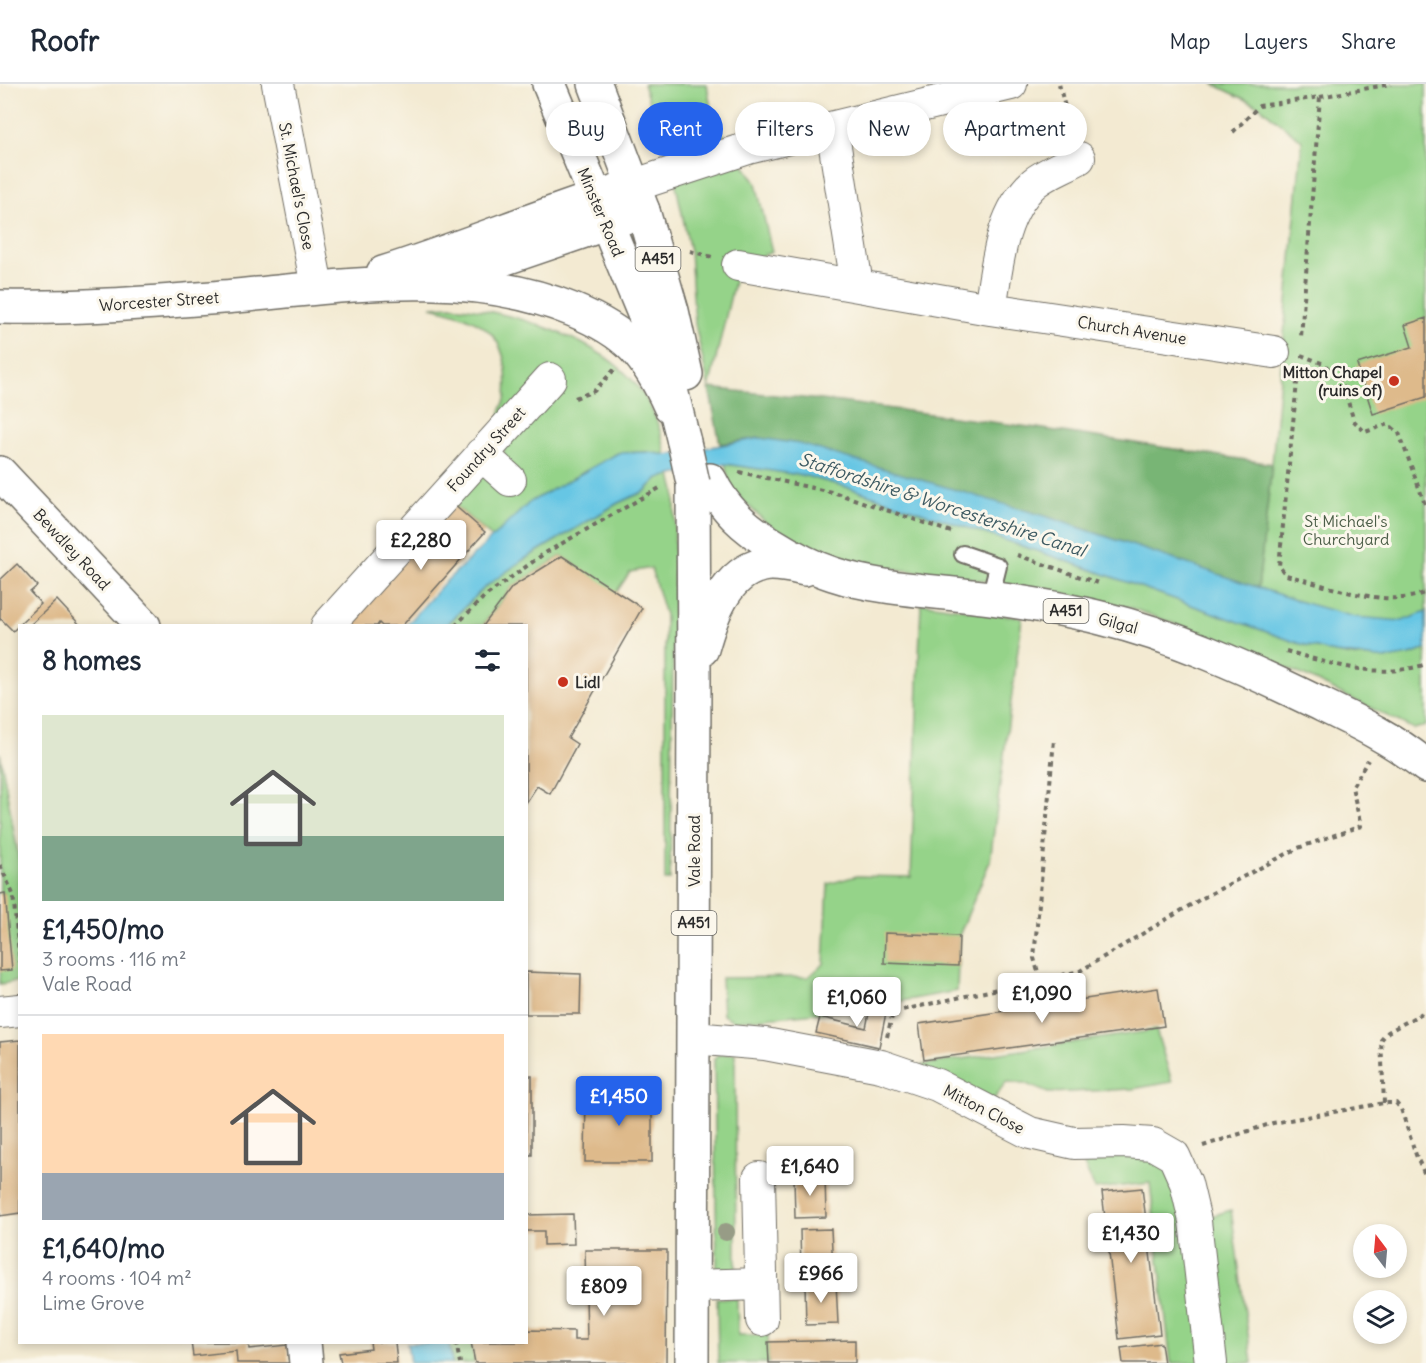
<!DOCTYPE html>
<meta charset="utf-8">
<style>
:root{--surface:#fff;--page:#f2f2f3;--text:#1f2937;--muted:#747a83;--line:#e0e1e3;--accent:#2563eb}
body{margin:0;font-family:Delius,sans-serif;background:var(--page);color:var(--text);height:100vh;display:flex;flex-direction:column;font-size:22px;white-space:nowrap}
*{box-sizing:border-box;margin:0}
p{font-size:20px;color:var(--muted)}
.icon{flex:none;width:33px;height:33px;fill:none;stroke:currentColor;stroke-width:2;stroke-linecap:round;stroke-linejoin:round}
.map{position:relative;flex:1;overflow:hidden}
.panel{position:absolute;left:18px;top:540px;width:510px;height:720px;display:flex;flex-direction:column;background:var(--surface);border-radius:0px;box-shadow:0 3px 9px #0003}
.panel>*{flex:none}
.top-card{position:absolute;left:546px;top:18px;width:570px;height:54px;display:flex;gap:12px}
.needle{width:39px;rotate:344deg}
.fabs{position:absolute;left:1353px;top:1140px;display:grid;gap:12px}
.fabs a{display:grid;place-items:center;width:54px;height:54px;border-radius:50%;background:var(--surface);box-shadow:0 3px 9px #0003;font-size:30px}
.price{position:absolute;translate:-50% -51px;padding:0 14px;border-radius:6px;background:#fff;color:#222;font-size:20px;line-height:39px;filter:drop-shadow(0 2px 3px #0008)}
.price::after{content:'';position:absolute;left:50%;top:36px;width:18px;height:14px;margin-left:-9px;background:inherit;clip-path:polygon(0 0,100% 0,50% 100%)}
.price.on{background:var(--accent);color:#fff}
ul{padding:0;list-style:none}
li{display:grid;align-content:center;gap:12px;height:318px;padding:0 24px}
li+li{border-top:2px solid var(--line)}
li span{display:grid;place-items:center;height:186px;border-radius:0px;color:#555}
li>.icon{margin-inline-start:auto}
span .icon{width:108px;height:108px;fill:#fffc;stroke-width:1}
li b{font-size:26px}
h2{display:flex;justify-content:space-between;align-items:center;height:72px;padding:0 24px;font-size:26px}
.tag{padding:0 21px;border-radius:27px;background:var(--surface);box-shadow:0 3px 9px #0003;font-size:21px;line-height:54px}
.tag.on{background:var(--accent);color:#fff}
header{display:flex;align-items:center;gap:36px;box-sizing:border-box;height:84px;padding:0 30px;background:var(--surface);border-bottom:2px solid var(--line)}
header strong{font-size:28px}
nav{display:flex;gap:33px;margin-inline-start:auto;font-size:21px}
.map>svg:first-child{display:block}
.green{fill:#95d389;stroke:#607f5a;stroke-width:1.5}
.forest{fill:#78b575;stroke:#527050;stroke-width:1.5}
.water{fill:#66c6e4;stroke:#487888;stroke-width:1.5}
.building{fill:#deba8b}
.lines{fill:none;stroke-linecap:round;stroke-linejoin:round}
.lane-casing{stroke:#716e65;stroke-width:20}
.street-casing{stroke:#716e65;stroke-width:34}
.secondary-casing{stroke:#716e65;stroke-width:36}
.primary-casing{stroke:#716e65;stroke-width:36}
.path{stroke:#716e65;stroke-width:4;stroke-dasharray:4.5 4.5;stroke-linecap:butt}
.lane{stroke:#fff;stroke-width:16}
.street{stroke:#fff;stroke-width:32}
.secondary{stroke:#fff;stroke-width:33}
.primary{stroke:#fff;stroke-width:33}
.primary-bridge-casing{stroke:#716e65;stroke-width:36;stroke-linecap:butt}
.primary-bridge{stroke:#fff;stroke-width:33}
.tree{fill:#979c86}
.poi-dot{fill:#c8321e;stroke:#fbf7ec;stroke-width:2}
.labels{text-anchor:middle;stroke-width:6;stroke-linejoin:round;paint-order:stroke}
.shield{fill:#fbf7ec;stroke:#696865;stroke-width:1.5}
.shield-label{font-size:15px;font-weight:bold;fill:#2b2b2b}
.street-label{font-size:16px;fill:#2b2b2b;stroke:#fbf7ec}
.poi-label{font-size:16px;font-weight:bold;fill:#2b2b2b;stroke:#fbf7ec;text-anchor:end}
.park-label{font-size:16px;fill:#4b5d47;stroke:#fbf7ec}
.water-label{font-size:18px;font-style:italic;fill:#3d5a62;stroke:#fbf7ec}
</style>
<header>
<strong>Roofr</strong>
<nav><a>Map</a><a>Layers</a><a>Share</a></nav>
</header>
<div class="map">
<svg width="1426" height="1279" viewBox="0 0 1426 1279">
<rect width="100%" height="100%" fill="#fbf7ec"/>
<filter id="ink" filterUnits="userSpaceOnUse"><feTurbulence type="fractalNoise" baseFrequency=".0167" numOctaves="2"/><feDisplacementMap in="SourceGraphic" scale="12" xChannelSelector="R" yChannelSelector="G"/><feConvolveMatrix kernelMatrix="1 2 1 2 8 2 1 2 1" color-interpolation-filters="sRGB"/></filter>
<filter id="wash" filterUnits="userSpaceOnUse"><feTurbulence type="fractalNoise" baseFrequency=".008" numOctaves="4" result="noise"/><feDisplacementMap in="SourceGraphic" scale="24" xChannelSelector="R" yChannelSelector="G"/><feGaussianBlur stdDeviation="1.35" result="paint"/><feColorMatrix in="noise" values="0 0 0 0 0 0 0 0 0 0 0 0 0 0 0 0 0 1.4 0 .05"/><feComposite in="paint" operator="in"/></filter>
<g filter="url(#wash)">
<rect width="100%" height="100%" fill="#f3ead2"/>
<path class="green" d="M643,0h64l5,32 44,67 16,69 -34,13 -29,123 -14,-64 -5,-73 -17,-80z
M1213,0h213v528l-2,1c-7,3 -15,7 -22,8 -41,5 -105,-20 -144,-33l14,-124 30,-323 -43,-35z
M451,222c59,5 149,32 187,81 16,21 23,43 28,68l-19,-3 -29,1 -88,49 -37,36 -40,-34 51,-50c0,-13 -7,-29 -4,-41 1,-6 5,-11 6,-17 5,-61 -21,-77 -75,-89z
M725,380l81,12 44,12 237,80 211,75 37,10 23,4 52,-2 16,-6v77l-12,3 -111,-54 -92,-38 -80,-29 -41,-9 -97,-17 -112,-15 -60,-13 -41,-18 -49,-47z
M671,391l4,16v16l-5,373h-5v-265l-14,-47 -21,4 -14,21 -54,-37 -50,31 -29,38 -37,1 39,-39 38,-27 95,-57 27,-12 13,-13z
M921,519l101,15 -32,243 -31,75 -2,55 -100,18 -123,12 -11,-6 -2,-37 87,-1 16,-13 4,-80 28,-8 55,1z
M0,669l20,112 -1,116 -19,3 4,-91 -4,1z
M1156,946l16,52 -40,7 -84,4 -24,-10 -18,-1 -20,28 -65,-45z
M735,969l1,219h-19l-3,-213 3,-4z
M1074,1059l79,1 42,77 36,-11 21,153h-81l-21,-180 -55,6z
M717,1214l20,1 1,36h30l1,28h-51z
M449,1259h22l4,20h-23z"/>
<path class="forest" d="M709,304l131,14 197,26 235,36 -14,124 -210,-71 -288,-79 -40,6z"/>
<path class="water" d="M760,354l40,6 248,73 250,84 57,16 47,4 24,-9v37l-16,6 -24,4 -51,-6 -37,-10 -211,-75 -237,-80 -44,-12 -81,-12 -67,14 -13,13 -27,12 -95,57 -38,27 -39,38 -40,1 37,-42 87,-82 88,-49 29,-1 20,3z
M407,1259h42l3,20h-42z"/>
<g id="blocks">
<path class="building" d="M1426,234v79l-53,17 -16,-50 55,-17 -7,-22z
M453,420l32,28 -83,94h-20l-3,-3 -2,3h-29z
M562,472l80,52 -74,130 9,6 -27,50 -13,-8 -11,17v-177h-43l29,-39z
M17,480l20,22 -7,6 11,12 -28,27 -12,-12 -1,1v-40z
M57,516l24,26h-52z
M5,809l7,77 -12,1v-77z
M885,849l74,3 -1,30 -74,-3z
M526,888l55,2 -1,40h-54z
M1158,904l6,38 -240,34 -5,-36z
M871,920l16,4 -8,39 -63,-14 4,-16 46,11z
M20,956v173l-20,3v-174z
M526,992h6v79h-6z
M586,1008h66v70h-67z
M825,1092l1,41 -31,1 -1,-41z
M1142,1104l18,146 -41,5 -17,-147z
M573,1130l1,30 -30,1v-14h-18v-16z
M831,1145l2,41 -32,1 -1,-41z
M585,1166h82l-1,113h-191l-4,-21h55v-12l48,1v9h13z
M836,1198l2,42 -32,1 -1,-42z
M855,1256v23h-86l-1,-21z
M191,1258h57l1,7 38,-4 2,18h-52l-1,-12 -43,5z
M370,1258h25l2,21h-56l-2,-10 32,-4z
M1161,1259l3,20h-41l-2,-15z"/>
</g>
</g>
<g filter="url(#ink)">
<use href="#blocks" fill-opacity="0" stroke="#716e65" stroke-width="1.5"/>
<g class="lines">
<g class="lane-casing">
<path id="lane" d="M963,470l35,12 -8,32"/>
</g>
<g class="street-casing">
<path id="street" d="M278,0l39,203
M832,44l25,157
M635,101l113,-37 263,-64
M738,181l252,44 284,43
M990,225c7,-42 10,-95 44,-126 12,-10 31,-17 45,-25
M481,370l29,26
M327,542l223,-247
M0,928l20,-2
M693,954l72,6 116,22 56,19 93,48 44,10 50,-1 29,2 21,12 12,27 9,38 16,142
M759,1094l3,142
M692,1202l69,-2"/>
</g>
<g class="secondary-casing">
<path id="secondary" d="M383,189c85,-27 167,-62 252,-88
M446,192l45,-13 152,-52
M0,223c78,2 158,-5 236,-11 111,-10 231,-30 337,14 22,9 44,20 61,38 15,16 27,38 36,58
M0,389l144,153
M304,1258l2,21"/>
</g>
<g class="primary-casing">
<path id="primary" d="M549,0l115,278 20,80
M595,0l48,127 29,100 14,63
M710,396c14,29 35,48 62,64 19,12 39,23 61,30 48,16 106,17 157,24 37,5 75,11 111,20 74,18 143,49 211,82 39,19 81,38 114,66
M702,565c9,-32 23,-76 60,-84 14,-3 29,1 43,4
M692,1279l2,-689 -1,-191"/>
</g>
<path class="path" d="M1059,0l12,46
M1320,13l71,-13
M1233,48l26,-26 61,-9 -19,240
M690,167l22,6
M1301,271l23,9 18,18 12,39 11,11 23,-8 11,9 27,74
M1298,288l-19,194 7,9c39,10 103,35 140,17
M575,314l19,-7 20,-21
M739,388l97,21 118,40
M1017,471l81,28
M455,542l29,-29 61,-44 118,-67
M1286,567c45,13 93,29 140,13
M0,781l13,29 7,68
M1040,895l-6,-21 20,-218
M887,953l6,-25 187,-41 119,-71 99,-52 63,-22 -9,-39 16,-27
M1384,1019l-3,-63 7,-8 38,-21
M1203,1062l70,-23 111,-20h12l5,6 15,46 10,22
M456,1258l4,21"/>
<use href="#lane" class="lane"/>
<use href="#street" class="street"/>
<use href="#secondary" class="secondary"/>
<use href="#primary" class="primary"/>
<g class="primary-bridge-casing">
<path id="primary-bridge" d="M684,358l9,41"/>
</g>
<use href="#primary-bridge" class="primary-bridge"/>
</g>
<circle class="tree" cx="726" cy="1148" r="9"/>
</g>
<g class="poi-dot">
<circle cx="1394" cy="297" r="6"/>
<circle cx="563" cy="598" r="6"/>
</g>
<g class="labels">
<g class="shield">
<rect x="635.5" y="163" width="45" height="24" rx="4.5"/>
<rect x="1043.5" y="515" width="45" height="24" rx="4.5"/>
<rect x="671.5" y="827" width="45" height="24" rx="4.5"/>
</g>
<g class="shield-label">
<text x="658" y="180">A451</text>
<text x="1066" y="532">A451</text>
<text x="694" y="844">A451</text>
</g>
<g class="street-label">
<text transform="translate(297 102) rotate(79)" y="6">St. Michael's Close</text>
<text transform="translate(601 128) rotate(67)" y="6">Minster Road</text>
<text transform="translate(159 217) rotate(-4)" y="6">Worcester Street</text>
<text transform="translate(1132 246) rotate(9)" y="6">Church Avenue</text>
<text transform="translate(486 365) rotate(-48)" y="6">Foundry Street</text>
<text transform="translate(72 465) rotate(47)" y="6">Bewdley Road</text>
<text transform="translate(1118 539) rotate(15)" y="6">Gilgal</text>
<text transform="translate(694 767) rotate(-90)" y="6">Vale Road</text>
<text transform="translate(984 1025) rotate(27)" y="6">Mitton Close</text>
</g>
<g class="poi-label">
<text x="1382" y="294">Mitton Chapel<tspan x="1382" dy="18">(ruins of)</tspan></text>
<text x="575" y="604" text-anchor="start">Lidl</text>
</g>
<g class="park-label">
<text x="1346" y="443">St Michael's<tspan x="1346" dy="18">Churchyard</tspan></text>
</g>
<g class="water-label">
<text transform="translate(942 421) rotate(18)" y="6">Staffordshire &amp; Worcestershire Canal</text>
</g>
</g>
</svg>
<div class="fabs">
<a><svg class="needle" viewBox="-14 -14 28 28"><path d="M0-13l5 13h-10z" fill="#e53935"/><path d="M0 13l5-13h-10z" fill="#747a83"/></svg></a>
<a><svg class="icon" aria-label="layers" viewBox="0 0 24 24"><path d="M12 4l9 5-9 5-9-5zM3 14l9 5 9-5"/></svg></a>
</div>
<b class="price" style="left:421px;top:487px">£2,280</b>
<b class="price" style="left:1042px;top:940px">£1,090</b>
<b class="price" style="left:857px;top:944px">£1,060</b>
<b class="price on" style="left:619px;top:1043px">£1,450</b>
<b class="price" style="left:810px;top:1113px">£1,640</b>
<b class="price" style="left:1131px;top:1180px">£1,430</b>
<b class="price" style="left:821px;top:1220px">£966</b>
<b class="price" style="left:604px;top:1233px">£809</b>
<div class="top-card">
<a class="tag">Buy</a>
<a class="tag on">Rent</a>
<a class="tag">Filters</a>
<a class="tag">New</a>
<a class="tag">Apartment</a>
</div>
<section class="panel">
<h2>8 homes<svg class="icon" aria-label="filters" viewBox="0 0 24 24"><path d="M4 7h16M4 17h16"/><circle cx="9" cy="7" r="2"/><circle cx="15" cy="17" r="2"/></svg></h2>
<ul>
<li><span style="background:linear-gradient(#dfe7d0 65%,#7fa58c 0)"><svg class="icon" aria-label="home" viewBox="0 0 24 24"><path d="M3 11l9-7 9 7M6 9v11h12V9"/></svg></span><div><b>£1,450/mo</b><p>3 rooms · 116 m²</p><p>Vale Road</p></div></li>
<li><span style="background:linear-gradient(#ffd9b3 75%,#9aa5b1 0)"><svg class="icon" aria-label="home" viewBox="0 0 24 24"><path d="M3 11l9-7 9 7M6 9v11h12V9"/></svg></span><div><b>£1,640/mo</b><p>4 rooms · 104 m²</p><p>Lime Grove</p></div></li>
</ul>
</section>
</div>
